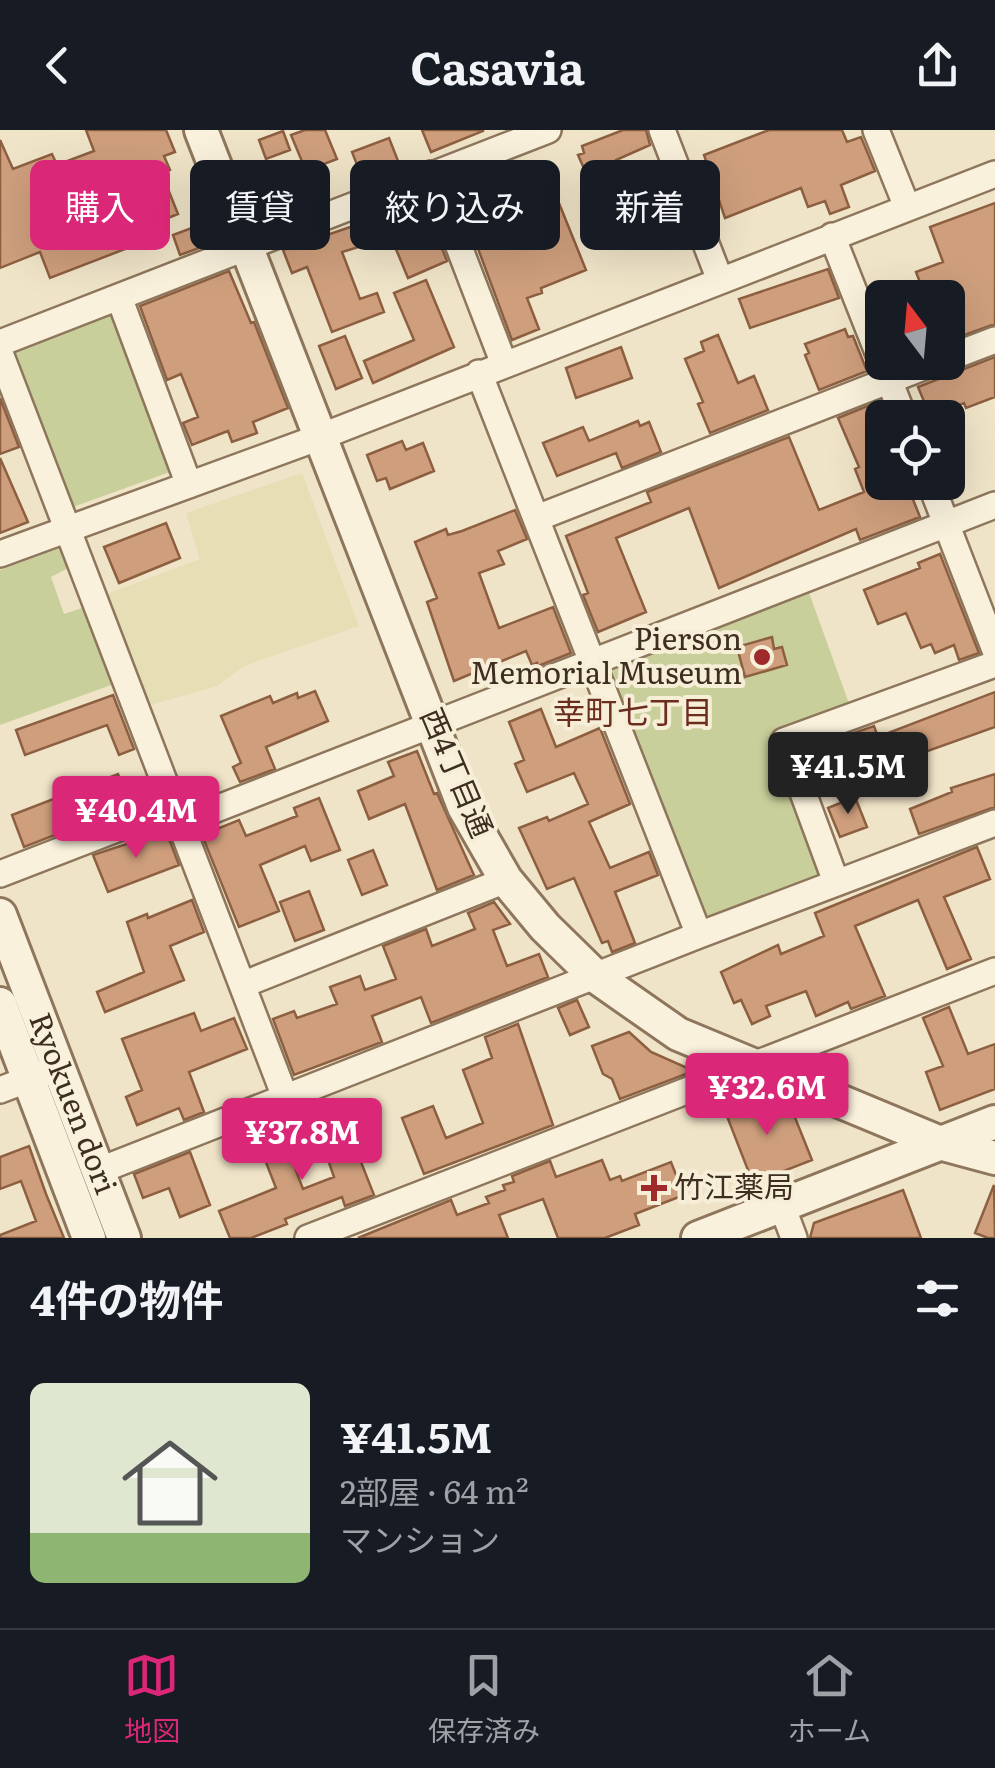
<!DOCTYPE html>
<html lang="ja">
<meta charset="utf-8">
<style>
:root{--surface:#171b24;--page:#20242c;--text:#f1f3f6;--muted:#9ea1a6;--line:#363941;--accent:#db2777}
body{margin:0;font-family:Literata,"Noto Sans JP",serif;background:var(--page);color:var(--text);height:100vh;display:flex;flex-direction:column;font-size:38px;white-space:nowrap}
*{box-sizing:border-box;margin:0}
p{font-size:32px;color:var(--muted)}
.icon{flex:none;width:55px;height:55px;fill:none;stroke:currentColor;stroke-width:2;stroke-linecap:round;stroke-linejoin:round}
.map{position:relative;height:1108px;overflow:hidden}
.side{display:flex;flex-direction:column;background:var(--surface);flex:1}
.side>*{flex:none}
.banner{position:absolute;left:30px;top:30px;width:935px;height:90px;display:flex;gap:20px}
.needle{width:65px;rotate:344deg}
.buttons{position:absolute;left:865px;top:150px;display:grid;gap:20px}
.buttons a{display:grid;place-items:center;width:100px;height:100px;border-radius:15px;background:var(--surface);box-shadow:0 10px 40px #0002;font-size:50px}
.price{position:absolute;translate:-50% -85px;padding:0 22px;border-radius:10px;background:var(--accent);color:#fff;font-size:32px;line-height:65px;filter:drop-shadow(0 2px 5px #0008)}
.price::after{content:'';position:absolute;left:50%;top:60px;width:30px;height:22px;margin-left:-15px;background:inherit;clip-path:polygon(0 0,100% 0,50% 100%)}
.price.selected{background:#222;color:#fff}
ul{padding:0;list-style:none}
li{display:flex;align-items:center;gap:30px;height:250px;padding:0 30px}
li+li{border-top:2px solid var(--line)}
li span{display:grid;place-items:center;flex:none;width:280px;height:200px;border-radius:15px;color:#555}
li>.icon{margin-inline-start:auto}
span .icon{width:120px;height:120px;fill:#fffc;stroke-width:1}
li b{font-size:42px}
h2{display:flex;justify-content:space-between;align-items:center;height:120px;padding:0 30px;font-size:42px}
.tag{padding:0 35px;border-radius:15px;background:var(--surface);box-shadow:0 10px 40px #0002;font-size:35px;line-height:90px}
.tag.selected{background:var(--accent);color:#fff}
header{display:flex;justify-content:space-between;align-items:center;height:130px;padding:0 30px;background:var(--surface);font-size:45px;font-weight:700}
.menu{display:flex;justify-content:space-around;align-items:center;height:140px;border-top:2px solid var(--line);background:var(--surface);font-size:28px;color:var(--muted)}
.menu a{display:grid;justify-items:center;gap:5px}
.menu .selected{color:var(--accent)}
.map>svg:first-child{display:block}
.farmland{fill:#e6deb5}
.green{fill:#c9cf9b}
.building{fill:#cf9f7d;stroke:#8d5f41;stroke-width:2.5}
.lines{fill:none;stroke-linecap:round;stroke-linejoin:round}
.minor-casing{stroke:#8d765c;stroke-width:30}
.tertiary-casing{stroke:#8d765c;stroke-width:38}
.minor{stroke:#faf1dc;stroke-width:25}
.tertiary{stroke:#faf1dc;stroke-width:32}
.poi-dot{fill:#9e2a2b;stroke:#f7eed8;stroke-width:4}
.labels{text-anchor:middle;stroke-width:8;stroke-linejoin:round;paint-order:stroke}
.poi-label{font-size:30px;fill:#3d2e20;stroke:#f7eed8;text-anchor:end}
.street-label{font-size:30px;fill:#3d2e20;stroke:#f7eed8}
.neighbourhood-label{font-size:32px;fill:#6b2e1e;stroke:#f7eed8}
</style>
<header><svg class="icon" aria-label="back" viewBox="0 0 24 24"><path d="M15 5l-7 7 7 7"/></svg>Casavia<svg class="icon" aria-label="share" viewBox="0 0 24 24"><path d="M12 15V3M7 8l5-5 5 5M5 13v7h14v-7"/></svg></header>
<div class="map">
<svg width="995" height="1108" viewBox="0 0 995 1108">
<rect width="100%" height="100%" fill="#f0e4c8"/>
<path class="farmland" d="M302,343l57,153 -115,40 -27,20 -70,20 -43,-111 96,-36 -14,-46z"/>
<path class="green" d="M110,178l60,164 -97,35 -64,-160z
M60,418l8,20 -17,9 13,37 21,-7 29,77 -114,41v-155z
M808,460l43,119 -80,30 51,137 -119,45 -98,-252z"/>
<path class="building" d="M86,0h80l9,22 -11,4 6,14 -8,4 16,40 -58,23 5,12 -75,29 -10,-26 -40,16v-128l13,29 39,-15 5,11 37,-14z
M305,0h20l12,29 -31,12 -15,-36z
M422,0h61v1l-52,21z
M623,0h23l4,15 -34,15 1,4 -11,5 16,38 45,-15 10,27 -19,7 -2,-4 -41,17 -37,-84 6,-2 -2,-7z
M769,0h73l5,12 14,-5 14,34 -34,14 8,22 -19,7 -5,-13 -17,6 -7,-19 -76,30 -21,-63z
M283,1l7,19 -24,9 -7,-19z
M389,8l11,28 -37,14 -11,-28z
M491,40l8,20 47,-19 40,99 -45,18 1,5 -15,5 12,31 -27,11 -58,-156z
M995,73v121l-47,17v-43h-22l-10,-26 27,-10 -13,-35z
M399,75l16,40 22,-9 10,25 -39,17 -17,-41 -49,15 18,47 17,-6 7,19 -52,20 -25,-65 -15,6 -9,-23 85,-29 -1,-3z
M210,91l8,20 -38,14 -7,-20z
M828,139l11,29 -89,30 -11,-29z
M229,141l22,52 3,-1 34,86 -35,14 4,11 -25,9 -4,-11 -36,14 -9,-22 15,-6 -17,-43 -14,6 -27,-74z
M426,150l28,67 -81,36 -9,-22 50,-21 -20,-47z
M845,199l3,8 5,-1 14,35 -48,19 -14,-35 4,-2 -4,-9z
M718,205l20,48 16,-7 14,34 -58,23 -12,-29 5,-2 -18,-43 19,-8 -3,-9z
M345,206l17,42 -26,11 -17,-43z
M621,217l11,31 -56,20 -10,-30z
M995,227v40l-29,11 -2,-5 -34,13 -12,-29z
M0,268l19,49 -19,7z
M880,271l6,17h-4v64h24l14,35 -60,23 -4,-11 -137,59 -30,-80 -73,30 30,74 -48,20 -15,-37 5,-2 -22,-57 85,-34 -4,-10 142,-55 30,73 45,-18 -9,-23 4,-2 -21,-49z
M638,291l2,5 9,-4 12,30 -39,16 -6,-15 -59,23 -14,-33 40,-16 6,14z
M402,311l4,9 17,-7 11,28 -44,18 -4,-11 -9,3 -10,-26z
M0,328l28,64 -28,11z
M515,380l12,29 -29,12 6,13 -25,9 20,55 54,-21 18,46 -33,13 -1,-3 -5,2 -6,-14 -72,30 -27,-79 10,-4 -22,-56 31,-13 2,6 14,-4z
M166,393l14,35 -61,25 -15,-36z
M940,424l39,99 -20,7 -5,-15 -19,8 -4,-9 -10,4 -15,-35 -28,11 -14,-34 56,-22 -2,-5z
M772,507l2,12 8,-2 5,18 -42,12 -8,-30z
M315,561l13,30 -62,26 9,22 -35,13 -7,-15 8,-4 -20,-47 49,-20 3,7 24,-10 1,5z
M995,562v35l-101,36 6,15 -40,17 -21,-57 35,-12 4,11z
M113,565l21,54 -15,6 -12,-30 -82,30 -9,-25z
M541,579l15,38 44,-19 30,76 -41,18 21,46 39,-16 9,23 -43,17 20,51 -23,9 -4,-11 -6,2 -28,-65 -27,11 -28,-61 28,-11 2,4 39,-17 -14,-31 -47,19 -12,-28 9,-4 -15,-38z
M417,621l17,43 3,-1 37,82 -37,15 -32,-86 -36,15 -11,-28 36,-15 -6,-14z
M118,644l12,32 -106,41 -12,-32z
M995,644v33l-76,27 -9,-25 42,-17 -1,-4z
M855,667l12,30 -27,10 -12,-29z
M319,668l21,52 -29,11 -6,-15 -45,19 19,46 -40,16 -37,-92 37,-15 7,16 51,-20 -3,-8z
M166,701l13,34 -71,27 -15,-37z
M977,717l13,32 -46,18 27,62 -24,10 -29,-69 -63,26 30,70 -34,13 -3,-7 -32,14 -10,-25 -40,15 4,10 -18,8 -11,-24 -7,3 -13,-31 57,-27 3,9 43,-18 -9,-23z
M373,720l14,35 -25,10 -14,-35z
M309,761l15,39 -29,11 -15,-39z
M192,770l12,32 -34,14 14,34 -79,32 -8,-20 47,-20 -17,-50 20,-8 1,4z
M494,772l16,22 -17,6 14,36 32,-12 9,23 -117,46 -10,-26 -49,19 10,26 -88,33 -21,-56 21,-8 3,7 40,-14 -7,-17 30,-11 5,14 31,-11 -13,-33 43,-17 6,17 43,-17 -7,-16z
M577,870l12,27 -19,8 -12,-27z
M949,877l19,47 27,-10v45l-55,21 -14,-38 17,-6 -20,-48z
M194,883l7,18 33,-13 13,31 -58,23 15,40 -20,8 -5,-12 -42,17 -11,-28 16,-7 -20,-51z
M518,894l35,101 -129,49 -22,-56 31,-12 13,32 37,-15 -20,-53 29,-12 -7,-21z
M629,902l22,20 43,19 -74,28 -8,-20 -9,-5 -11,-28z
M744,968l50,17 18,45 -59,23 -30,-77z
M339,976l35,89 -29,11 -3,-9 -57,22 2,5 -36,14h-21l-11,-27 57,-23 -16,-41 17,-6 7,16 6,-2 13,34 31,-12 -21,-61z
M29,1016l17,48 18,44h-64v-3l36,-14 -15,-40 -21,8v-32z
M190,1022l20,53 -30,12 -11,-29 -26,10 -9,-24z
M602,1030l8,20 10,-4 2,5 49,-19 13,33 -49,19 4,11 -34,13h-47l-15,-39 -44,16 9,23h-150l93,-38 6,15 32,-12 -3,-6 19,-7 -2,-5 11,-3 -2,-6 38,-15 6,16z
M994,1055l1,53h-7l-13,-5z
M903,1060l18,48h-111l4,-15z"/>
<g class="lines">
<g class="minor-casing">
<path id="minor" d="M662,0l58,150
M876,0l31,77
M431,44l73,190
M832,106l72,182
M119,167l70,188
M0,213l548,-213
M0,223l285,744
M948,228l47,-18
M479,243l220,562
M930,352l65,168
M537,388l399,-156
M0,424l320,-117 675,-263
M180,693l815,-318
M0,744l173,-67
M836,752l-52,-141 211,-77
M242,855l264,-105
M0,960l42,-16
M98,1041l601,-236 296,-112
M782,1076l12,32
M308,1108l687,-267"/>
</g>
<g class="tertiary-casing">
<g id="tertiary">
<path d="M201,0l263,677 42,73 39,47 50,49 83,58 265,110 52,14"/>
<path id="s1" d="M0,785l124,323"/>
<path d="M0,874l89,234"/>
<path d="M698,1108l297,-116"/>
</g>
</g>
<use href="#minor" class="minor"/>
<use href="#tertiary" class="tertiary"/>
</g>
<g class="poi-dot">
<circle cx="762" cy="527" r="10"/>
<path d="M649 1043h10v10h10v10h-10v10h-10v-10h-10v-10h10z"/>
</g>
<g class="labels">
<g class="poi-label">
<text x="742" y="520">Pierson<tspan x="742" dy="34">Memorial Museum</tspan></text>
<text x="674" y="1068" text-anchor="start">竹江薬局</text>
</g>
<g class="street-label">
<text transform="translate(456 643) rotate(67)" y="10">西4丁目通</text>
<text dy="10" stroke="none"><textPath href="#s1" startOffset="202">Ryokuen dori</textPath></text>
</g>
<g class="neighbourhood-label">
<text x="633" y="594">幸町七丁目</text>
</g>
</g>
</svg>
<div class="buttons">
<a><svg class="needle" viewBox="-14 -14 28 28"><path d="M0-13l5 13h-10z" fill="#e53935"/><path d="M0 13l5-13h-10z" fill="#9ea1a6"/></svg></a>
<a><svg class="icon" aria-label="locate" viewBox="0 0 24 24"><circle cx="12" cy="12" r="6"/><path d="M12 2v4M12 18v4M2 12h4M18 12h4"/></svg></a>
</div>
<b class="price selected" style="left:848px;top:687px">¥41.5M</b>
<b class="price" style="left:136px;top:731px">¥40.4M</b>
<b class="price" style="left:767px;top:1008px">¥32.6M</b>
<b class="price" style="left:302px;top:1053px">¥37.8M</b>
<div class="banner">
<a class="tag selected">購入</a>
<a class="tag">賃貸</a>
<a class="tag">絞り込み</a>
<a class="tag">新着</a>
</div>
</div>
<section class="side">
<h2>4件の物件<svg class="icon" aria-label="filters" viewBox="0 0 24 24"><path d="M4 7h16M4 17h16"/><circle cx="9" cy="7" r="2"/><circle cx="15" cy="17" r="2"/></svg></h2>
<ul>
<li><span style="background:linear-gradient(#dfe7d0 75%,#8fb573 0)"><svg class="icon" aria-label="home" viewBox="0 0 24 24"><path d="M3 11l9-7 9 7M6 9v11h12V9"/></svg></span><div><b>¥41.5M</b><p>2部屋 · 64 m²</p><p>マンション</p></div></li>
</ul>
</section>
<nav class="menu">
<a class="selected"><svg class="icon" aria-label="map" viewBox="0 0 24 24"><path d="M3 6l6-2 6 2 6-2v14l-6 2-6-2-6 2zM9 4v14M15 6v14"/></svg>地図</a>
<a><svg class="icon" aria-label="saved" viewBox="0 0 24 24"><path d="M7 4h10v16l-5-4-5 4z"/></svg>保存済み</a>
<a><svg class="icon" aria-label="home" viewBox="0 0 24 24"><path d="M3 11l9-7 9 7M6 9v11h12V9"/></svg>ホーム</a>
</nav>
